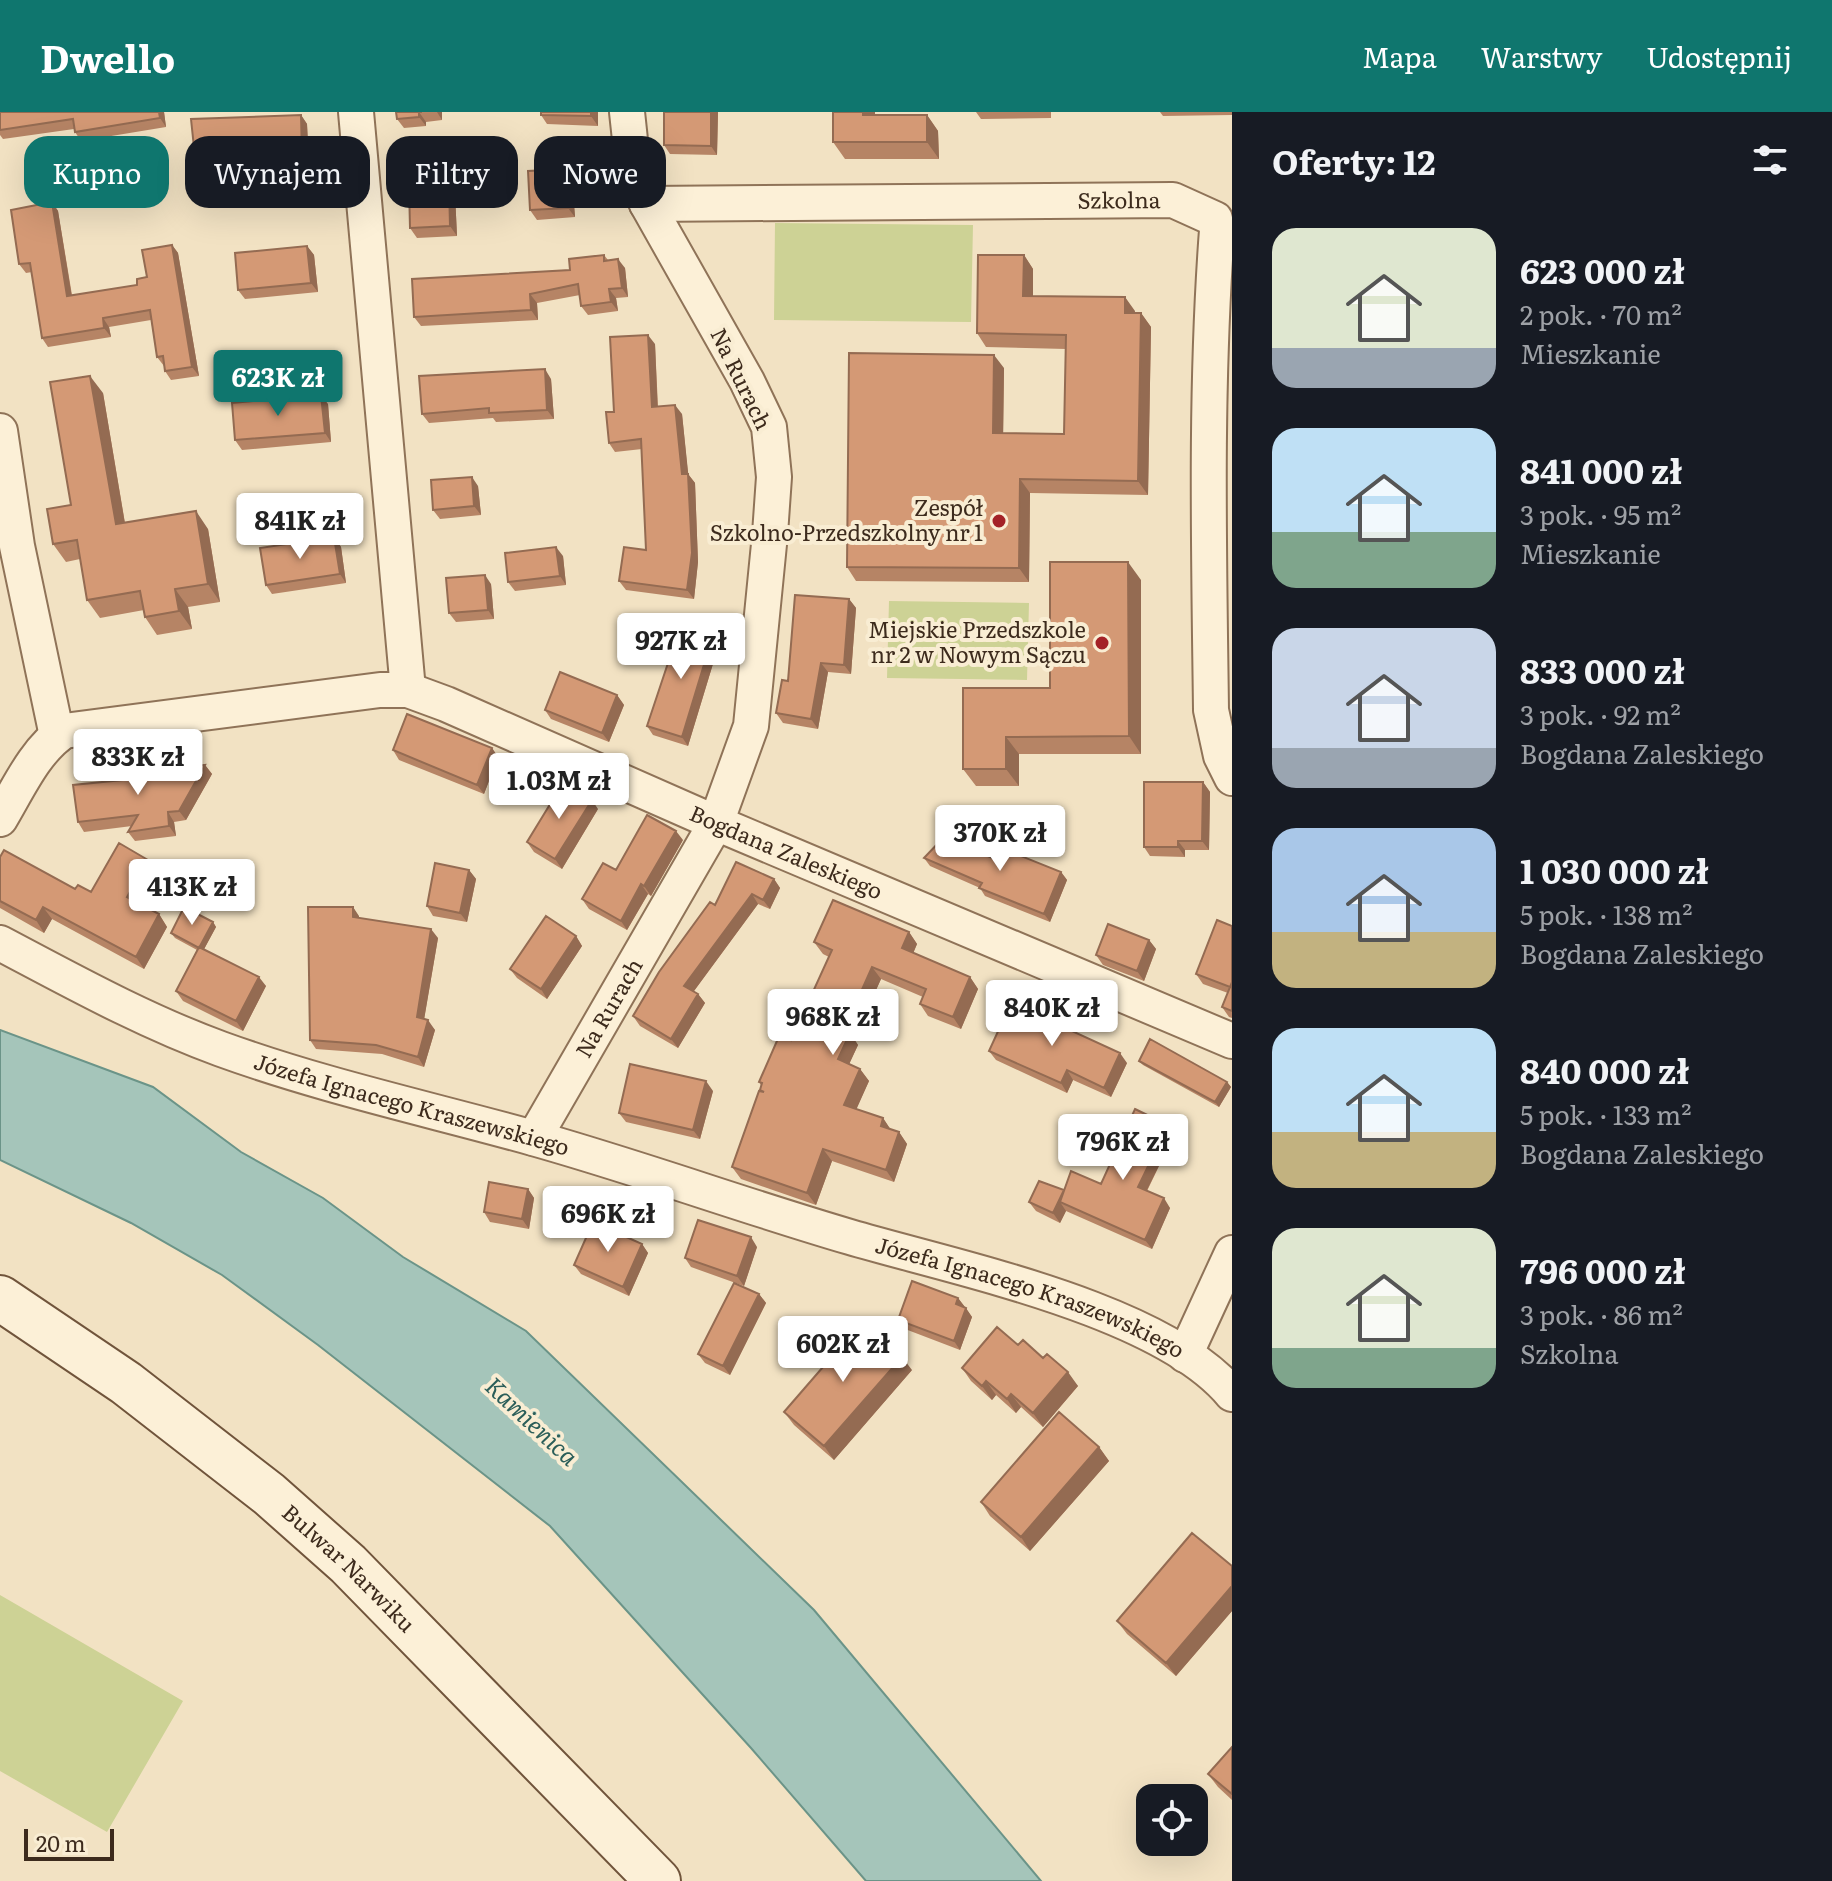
<!DOCTYPE html>
<html lang="pl">
<meta charset="utf-8">
<style>
:root{--surface:#171b24;--page:#20242c;--text:#f1f3f6;--muted:#9ea1a6;--accent:#0f766e}
body{margin:0;font-family:Literata,serif;background:var(--page);color:var(--text);height:100vh;display:flex;flex-direction:column;font-size:30px;white-space:nowrap}
*{box-sizing:border-box;margin:0}
p{font-size:26px;color:var(--muted)}
.icon{flex:none;width:44px;height:44px;fill:none;stroke:currentColor;stroke-width:2;stroke-linecap:round;stroke-linejoin:round}
.map{position:relative;flex:1;overflow:hidden}
.drawer{display:flex;flex-direction:column;background:var(--surface);width:600px}
.drawer>*{flex:none}
.hud{position:absolute;left:24px;top:24px;width:760px;height:72px;display:flex;gap:16px}
.buttons{position:absolute;left:1136px;top:1672px;display:grid;gap:16px}
.buttons a{display:grid;place-items:center;width:72px;height:72px;border-radius:16px;background:var(--surface);box-shadow:0 8px 32px #0002;font-size:40px}
.scale{position:absolute;left:24px;bottom:20px;width:90px;box-sizing:border-box;padding-left:8px;border:4px solid #3d2b1d;border-top:0;font-size:22px;line-height:28px;white-space:nowrap;color:#3d2b1d;-webkit-text-stroke:6px #f9edd3;paint-order:stroke}
.price{position:absolute;translate:-50% -68px;padding:0 18px;border-radius:8px;background:#fff;color:#222;font-size:26px;line-height:52px;filter:drop-shadow(0 2px 4px #0008)}
.price::after{content:'';position:absolute;left:50%;top:48px;width:24px;height:18px;margin-left:-12px;background:inherit;clip-path:polygon(0 0,100% 0,50% 100%)}
.price.selected{background:var(--accent);color:#fff}
ul{padding:0;list-style:none}
li{display:flex;align-items:center;gap:24px;height:200px;padding:0 40px}
li span{display:grid;place-items:center;flex:none;width:224px;height:160px;border-radius:24px;color:#555}
li>.icon{margin-inline-start:auto}
span .icon{width:96px;height:96px;fill:#fffc;stroke-width:1}
li b{font-size:34px}
h2{display:flex;justify-content:space-between;align-items:center;height:96px;padding:0 40px;font-size:34px}
.chip{padding:0 28px;border-radius:24px;background:var(--surface);box-shadow:0 8px 32px #0002;font-size:28px;line-height:72px}
.chip.selected{background:var(--accent);color:#fff}
header{display:flex;align-items:center;gap:48px;box-sizing:border-box;height:112px;padding:0 40px;background:var(--accent);color:#fff}
header strong{font-size:38px}
nav{display:flex;gap:44px;margin-inline-start:auto;font-size:28px}
main{display:flex;flex:1;min-height:0}
.map>svg:first-child{display:block}
.green{fill:#cdd295}
.water{fill:#a5c5ba;stroke:#6b9488;stroke-width:2}
.lines{fill:none;stroke-linecap:round;stroke-linejoin:round}
.minor-casing{stroke:#8f7358;stroke-width:38}
.secondary-casing{stroke:#70543b;stroke-width:48}
.minor{stroke:#fcf0d7;stroke-width:34}
.secondary{stroke:#fcf0d7;stroke-width:44}
.wall{fill:#b68465}
.shaded-wall{fill:#946b52}
.building{fill:#d49975;stroke:#946b52;stroke-width:2}
.poi-dot{fill:#a42227;stroke:#f9edd3;stroke-width:3}
.labels{text-anchor:middle;stroke-width:8;stroke-linejoin:round;paint-order:stroke}
.street-label{font-size:22px;fill:#3d2b1d;stroke:#f9edd3}
.poi-label{font-size:22px;fill:#3d2b1d;stroke:#f9edd3;text-anchor:end}
.water-label{font-size:24px;font-style:italic;fill:#2b5e59;stroke:#f9edd3}
</style>
<header>
<strong>Dwello</strong>
<nav><a>Mapa</a><a>Warstwy</a><a>Udostępnij</a></nav>
</header>
<main>
<div class="map">
<svg width="1232" height="1769" viewBox="0 0 1232 1769">
<rect width="100%" height="100%" fill="#f2e2c3"/>
<path class="green" d="M775,111l198,2 -2,97 -197,-2z
M889,489l140,2 -2,77 -140,-2z
M0,1483l183,106 -76,131 -107,-61z"/>
<path class="water" d="M0,918l153,57 88,65 82,46 80,59 123,74 288,279 227,271h-175l-115,-133 -201,-222 -232,-181 -96,-70 -91,-52 -131,-63z"/>
<g class="lines">
<g class="minor-casing">
<g id="minor">
<path d="M356,0l52,578"/>
<path id="s1" d="M647,92l526,-4 42,19 2,11c-12,160 -8,321 -6,480l10,46 11,22"/>
<path d="M0,319l17,115 40,190"/>
<path id="s2" d="M0,707c18,-30 35,-69 64,-88l316,-41h28l38,14 270,119 516,218"/>
<path id="s3" d="M0,831c72,38 144,78 221,106 102,37 208,60 312,89 107,30 211,68 317,99 105,31 311,72 382,157"/>
<path id="s4" d="M534,1026l182,-315 35,-97 19,-192 4,-57 -5,-50 -22,-46 -100,-177 -14,-36 -6,-56"/>
<path d="M1185,1243l47,-102"/>
</g>
</g>
<g class="secondary-casing">
<g id="secondary">
<path id="s5" d="M0,1186l126,85 143,111 79,70 310,317"/>
</g>
</g>
<use href="#minor" class="minor"/>
<use href="#secondary" class="secondary"/>
</g>
<path class="wall" d="M0,0h164l2,15 -85,14 -6,-9 -1,-3 -71,10 -3,-4z
M396,0h46v8l-16,2v4l-22,2 -7,-9z
M541,0h57v14l-51,-2 -6,-9z
M718,0l-1,43 -47,-1 -6,-9z
M833,0h42v3h52l11,16 1,28h-94l-12,-17z
M976,0h75v6l-70,1z
M1160,0h72v3l-69,1z
M301,3l6,9 2,40 -76,3 1,15 -31,3 -6,-9z
M572,66l3,39 -38,3 -7,-10z
M455,82l2,42 -40,2 -7,-10z
M52,90l6,9 14,84 65,-10 10,-8 25,-32 6,8 21,123 -28,4 -6,-9 -1,-5 -7,-9 -6,-37 -42,7 2,10 -63,10 -6,-9 -10,-66 -6,1 -7,-9z
M307,134l7,9 4,37 -73,7 -7,-9z
M604,143l4,5 17,8 3,29 -12,1 2,13 -30,4 -7,-9 -1,-11 -43,8 1,17 -117,6 -7,-9 156,-47z
M1024,143l9,14v27l92,1 9,16h7l10,14 -3,168 -118,-2 -1,89 -173,-1 -9,-14 157,-199 -1,65 61,1 2,-85 -80,-2 -9,-14z
M655,232l3,63 24,7 6,60 7,9 3,79 -4,37 -68,-9 -7,-9 27,-31 -4,-101 -27,3 -6,-9 5,-31z
M551,267l3,40 -58,3 -3,-4 -64,5 -7,-9z
M103,281l22,130 83,6 12,73 -32,5 4,22 -35,6 -12,-18 -1,-7 -44,8 -13,-18 -7,-41 -14,3 -13,-18 18,-39z
M328,292l3,38 -89,8 -7,-10z
M478,374l3,29 -41,4 -7,-9z
M334,425l7,10 5,36 -74,11 -6,-9z
M563,444l3,29 -51,6 -7,-9z
M1141,468v174h-122v32h-43l-13,-17 87,-81z
M491,472l3,35 -38,3 -7,-9z
M849,487l7,9 -5,66 -23,-2 -10,57 -35,-6 -7,-10 12,-32z
M719,532l-31,102 -35,-11 -6,-9z
M617,583l7,10 -15,37 -58,-23 -6,-9z
M492,636l6,9 -14,37 -85,-34 -6,-10z
M205,653l7,9 -26,46 -12,2 2,14 -41,5 -7,-9 4,-6 -48,6 -6,-10 44,-42z
M1203,670l7,10 -1,58h-24v7l-35,-1 -6,-9z
M598,697l-36,60 -28,-17 -7,-10z
M683,728l-32,56 -3,-2 -21,36 -38,-21 -7,-10 34,-29z
M0,745l75,32 16,3 57,-32 9,12 -18,32 20,10 8,13 -23,42 -92,-50 -8,14 -44,-25z
M924,746l137,14 6,8 -17,42 -65,-26 -5,-8 -50,-22z
M469,758l7,9 -9,43 -34,-6 -6,-10z
M774,767l6,9 -10,21 -12,-5 -64,87 4,3 7,9 -27,45 -38,-22 -7,-10 82,-111z
M353,795l6,11 79,20 -14,81 11,11 -11,37 -42,-13 -66,-5 -6,-9z
M213,810l3,5 -12,22 62,37 -23,45 -60,-30 -7,-10 21,-41 -22,-12 -4,-5z
M1232,814v92l-3,-1 -7,-10 6,-14 -25,-9 -7,-10z
M909,820l8,12 -4,9 57,24 8,12 -17,40 -33,-13 -8,-12 3,-7 -42,-18 -27,60 4,6 -9,19 11,5 9,12 -13,28 27,9 7,11 9,3 8,12 -13,38 -62,-21 -16,44 -75,-26 -9,-12 29,-75 -1,-2 1,-5 -2,-3 32,-42 38,-83 -6,-3 -9,-12z
M576,824l6,10 -35,53 -30,-21 -7,-9z
M1149,828l7,9 -12,32 -41,-16 -7,-10z
M989,939l138,12 -16,34 -38,-17 -6,13 -71,-33z
M1139,949l88,21 4,5 -12,20 -76,-42z
M713,979l-13,48 -74,-17 -7,-9z
M1168,1013l6,10 -27,56 23,17 -18,41 -86,-38 -6,12 -24,-12 -7,-9 35,-12 37,-6z
M528,1077l6,9 -5,31 -39,-7 -6,-10z
M642,1132l6,9 -19,43 -48,-22 -7,-9z
M757,1135l-13,39 -53,-19 -6,-9z
M759,1182l7,9 -36,72 -25,-12 -7,-9z
M958,1186l14,19 -12,33 -55,-21 -7,-9z
M1018,1233l25,13 35,28 -35,41 -22,-20 -5,6 -20,-18 -4,5 -21,-19 -9,-13z
M912,1258l-78,90 -40,-35 -10,-13z
M1099,1335l10,14 -79,90 -40,-35 -9,-14z
M1232,1454v45l-56,65 -49,-42 -10,-13z
M1232,1635v53l-14,-13 -10,-13z"/>
<path class="shaded-wall" d="M159,0h5l2,15 -6,-9z
M419,0l7,10v4l-7,-9z
M437,0h5v8z
M591,0h7v14l-7,-10z
M711,0h7l-1,43 -6,-9z
M863,0h12v20l-12,-17z
M301,3l6,9 2,40 -7,-10z
M927,3l11,16 1,28 -12,-17z
M226,46l7,9 1,15 -6,-9z
M566,57l6,9 3,39 -7,-9z
M449,72l6,10 2,42 -7,-10z
M52,90l6,9 15,93 -6,-8z
M172,133l6,8 21,123 -7,-9z
M307,134l7,9 4,37 -7,-9z
M1024,143l9,14v41l-10,-14z
M618,147l7,9 3,29 -6,-9z
M609,177l7,9 2,13 -7,-9z
M530,182l7,9 1,17 -7,-10z
M1125,185l10,14 -1,15 -9,-13z
M1141,201l10,14 -3,168 -10,-14z
M103,206l6,9 2,10 -7,-9z
M648,223l7,9 3,73 -6,-10z
M994,243l10,13 -1,79 -10,-14z
M545,257l6,10 3,40 -7,-9z
M90,264l13,17 25,149 -12,-18z
M321,283l7,9 3,38 -6,-9z
M675,293l7,9 7,67 -1,-7 7,9 3,79 -4,37 -7,-9 -5,-116z
M472,365l6,9 3,29 -7,-9z
M1020,367l10,14 -1,89 -10,-14z
M196,399l12,18 12,73 -12,-18z
M334,425l7,10 5,36 -6,-9z
M556,435l7,9 3,29 -6,-9z
M1128,450l13,18v174l-12,-18z
M485,463l6,9 3,35 -6,-9z
M175,477l13,18 4,22 -13,-18z
M849,487l7,9 -5,66 -7,-9z
M713,523l6,9 -31,102 -6,-9z
M821,551l7,9 -10,57 -7,-10z
M617,583l7,10 -15,37 -7,-9z
M1006,625l13,17v32l-13,-17z
M492,636l6,9 -14,37 -7,-9z
M205,653l7,9 -26,46 -7,-9z
M1203,670l7,10 -1,58 -7,-9z
M592,688l6,9 -36,60 -7,-10z
M168,700l6,10 2,14 -7,-10z
M676,719l7,9 -32,56 -7,-10z
M1178,729l7,9v7l-7,-10z
M148,748l9,12 -21,37 -9,-12z
M469,758l7,9 -9,43 -7,-9z
M1061,760l6,8 -17,42 -6,-8z
M774,767l6,9 -10,21 -7,-9z
M641,772l7,10 -21,36 -6,-9z
M752,782l6,10 -67,91 -7,-9z
M43,795l9,12 -8,14 -8,-13z
M353,795l6,9v10l-6,-9z
M159,802l8,13 -23,42 -8,-12z
M213,810l3,5 -14,26 -3,-5z
M431,817l7,9 -15,88 -6,-9z
M909,820l8,12 -7,17 -8,-13z
M576,824l6,10 -35,53 -6,-10z
M1149,828l7,9 -12,32 -7,-10z
M872,855l9,12 -27,60 4,6 -12,26 -8,-12 6,-29z
M259,865l7,9 -23,45 -7,-10z
M970,865l8,12 -17,40 -8,-12z
M698,882l7,9 -27,45 -7,-9z
M428,908l7,10 -11,37 -6,-10z
M1120,941l7,10 -16,34 -7,-9z
M860,957l9,12 -16,36 -9,-12z
M1067,958l6,10 -6,13 -6,-10z
M706,969l7,10 -13,48 -7,-9z
M1227,970l4,5 -12,20 -4,-5z
M883,1006l8,12 -10,-4z
M1168,1013l6,10 -30,61 -6,-9z
M899,1020l8,12 -13,38 -8,-12z
M823,1037l9,12 -16,44 -9,-12z
M528,1077l6,9 -5,31 -7,-10z
M1064,1078l-4,12 6,9 -6,12 -7,-10z
M1164,1086l6,10 -18,41 -7,-9z
M751,1125l6,10 -13,39 -7,-10z
M642,1132l6,9 -19,43 -6,-9z
M759,1182l7,9 -36,72 -7,-9z
M958,1186l7,9 -9,-3z
M966,1196l6,9 -12,33 -6,-9z
M902,1245l10,13 -78,90 -10,-14z
M1068,1260l10,14 -35,41 -10,-14z
M986,1269l10,14 -4,5 -10,-14z
M1011,1282l10,13 -5,6 -9,-14z
M1099,1335l10,14 -79,90 -9,-14z
M1232,1474v25l-56,65 -10,-13z"/>
<path class="building" d="M0,0h159l1,6 -85,14 -2,-13 -73,11z
M396,0h26h-3v5l-22,2z
M541,0h50v4l-50,-1z
M664,0h47v34l-47,-1z
M833,0h30v3h64v27h-94z
M301,3l1,39 -76,4 2,15 -31,3 -6,-57z
M566,57l2,39 -38,2 -2,-39z
M449,72l1,42 -40,2 -1,-42z
M52,90l15,94 70,-11v-6l10,-2 -5,-27 30,-5 20,122 -27,4 -2,-15 -6,1 -7,-47 -47,8 1,10 -62,10 -12,-75 -11,1 -8,-54z
M307,134l4,37 -73,7 -3,-37z
M604,143v6l14,-2 4,29 -13,1 2,13 -30,4 -3,-22 -48,10 1,16 -117,7 -2,-38 158,-9 -1,-11z
M978,143h46l-1,41 102,1v16h16l-3,168 -118,-2 -1,89 -172,-1 2,-214 145,2 -1,78 71,1 2,-99 -89,-2z
M648,223l4,72 23,-2 7,69h6l4,79 -5,37 -68,-9 5,-34 22,3 -5,-111 -32,4 -3,-31h8l-4,-75z
M545,257l2,41 -58,3v-5l-67,6 -3,-38z
M90,264l26,148 80,-13 12,73 -33,5 4,22 -34,6 -5,-26 -53,9 -10,-60 -24,4 -6,-35 24,-4 -21,-123z
M321,283l4,38 -90,7 -3,-37z
M472,365l2,29 -41,4 -2,-30z
M334,425l6,37 -74,11 -6,-37z
M556,435l4,29 -52,6 -3,-29z
M1050,450h78l1,174 -123,1v32h-43v-81h87z
M485,463l3,35 -39,3 -3,-35z
M795,483l54,4 -5,66 -23,-2 -10,56 -35,-6 6,-33 6,1z
M681,512l32,11 -31,102 -35,-11z
M560,560l57,23 -15,38 -57,-23z
M407,602l85,34 -15,37 -84,-35z
M205,653l-26,46 -11,1 1,14 -41,6 10,-17 -60,7 -5,-37 49,-5 -1,-7z
M1144,670h59l-1,59h-24v6h-34z
M563,671l29,17 -37,59 -28,-17z
M647,703l29,16 -32,55 -3,-2 -20,37 -39,-22 21,-36 13,7z
M944,725l48,21 4,-12 65,26 -17,42 -65,-26 3,-5 -58,-25z
M119,731l29,17 -21,37 32,17 -23,43 -93,-50 -7,13 -36,-19v-44l4,-7 71,39 3,-4 13,7z
M736,750l38,17 -11,21 -11,-6 -68,92 14,8 -27,45 -38,-23 26,-44 51,-70 5,3z
M435,751l34,7 -9,43 -33,-7z
M833,788l76,32 -7,16 68,29 -17,40 -33,-13 6,-15 -54,-22 -28,63 6,3 -12,26 22,10 -16,36 39,13 -2,8 18,6 -13,38 -63,-21 -16,44 -75,-26 27,-76 5,1 -4,-2 2,-7 -3,-1 21,-48 11,6 41,-90 -18,-8z
M184,795l29,15 -14,26 -28,-15z
M308,795h45v10l78,12 -14,88 11,3 -10,37 -42,-12 -66,-5z
M546,804l30,20 -35,53 -31,-20z
M1217,808l15,6v56l-2,5 -34,-13z
M1108,812l41,16 -12,31 -41,-16z
M199,835l60,30 -23,44 -60,-30z
M1232,870v29l-10,-4z
M1011,891l109,50 -16,35 -37,-18 -6,13 -72,-32z
M1150,927l77,43 -12,20 -76,-41z
M630,952l76,17 -13,49 -74,-17z
M1135,997l33,16 -30,62 26,11 -19,42 -85,-38 11,-31 30,13z
M1039,1069l25,9 -11,23 -24,-11z
M489,1070l39,7 -6,30 -38,-7z
M698,1108l53,17 -14,39 -52,-18z
M593,1110l49,22 -19,43 -49,-22z
M912,1169l46,17 -2,6 10,4 -12,33 -56,-21z
M734,1171l25,11 -36,72 -25,-12z
M862,1210l40,35 -78,89 -40,-34z
M997,1215l21,18 5,-5 20,18 4,-4 21,18 -35,41 -22,-19 -4,5 -21,-18 -4,5 -20,-18z
M1059,1300l40,35 -78,90 -40,-35z
M1192,1421l40,33v20l-66,77 -49,-42z
M1232,1635v47l-24,-20z"/>
<g class="poi-dot">
<circle cx="999" cy="409" r="8"/>
<circle cx="1102" cy="531" r="8"/>
</g>
<g class="labels">
<g class="street-label">
<text dy="8" stroke="none"><textPath href="#s1" startOffset="472">Szkolna</textPath></text>
<text transform="translate(741 267) rotate(64)" y="8">Na Rurach</text>
<text dy="8" stroke="none"><textPath href="#s2" startOffset="868">Bogdana Zaleskiego</textPath></text>
<text dy="8" stroke="none"><textPath href="#s4" startOffset="150">Na Rurach</textPath></text>
<text dy="8" stroke="none"><textPath href="#s3" startOffset="444">Józefa Ignacego Kraszewskiego</textPath></text>
<text dy="8" stroke="none"><textPath href="#s3" startOffset="1092">Józefa Ignacego Kraszewskiego</textPath></text>
<text dy="8" stroke="none"><textPath href="#s5" startOffset="442">Bulwar Narwiku</textPath></text>
</g>
<g class="poi-label">
<text x="983" y="404">Zespół<tspan x="983" dy="25">Szkolno-Przedszkolny nr 1</tspan></text>
<text x="1086" y="526">Miejskie Przedszkole<tspan x="1086" dy="25">nr 2 w Nowym Sączu</tspan></text>
</g>
<g class="water-label">
<text transform="translate(531 1310) rotate(43)" y="8">Kamienica</text>
</g>
</g>
</svg>
<div class="buttons">
<a><svg class="icon" aria-label="locate" viewBox="0 0 24 24"><circle cx="12" cy="12" r="6"/><path d="M12 2v4M12 18v4M2 12h4M18 12h4"/></svg></a>
</div>
<div class="scale">20 m</div>
<b class="price selected" style="left:278px;top:306px">623K zł</b>
<b class="price" style="left:300px;top:449px">841K zł</b>
<b class="price" style="left:681px;top:569px">927K zł</b>
<b class="price" style="left:138px;top:685px">833K zł</b>
<b class="price" style="left:559px;top:709px">1.03M zł</b>
<b class="price" style="left:1000px;top:761px">370K zł</b>
<b class="price" style="left:192px;top:815px">413K zł</b>
<b class="price" style="left:1052px;top:936px">840K zł</b>
<b class="price" style="left:833px;top:945px">968K zł</b>
<b class="price" style="left:1123px;top:1070px">796K zł</b>
<b class="price" style="left:608px;top:1142px">696K zł</b>
<b class="price" style="left:843px;top:1272px">602K zł</b>
<div class="hud">
<a class="chip selected">Kupno</a>
<a class="chip">Wynajem</a>
<a class="chip">Filtry</a>
<a class="chip">Nowe</a>
</div>
</div>
<section class="drawer">
<h2>Oferty: 12<svg class="icon" aria-label="filters" viewBox="0 0 24 24"><path d="M4 7h16M4 17h16"/><circle cx="9" cy="7" r="2"/><circle cx="15" cy="17" r="2"/></svg></h2>
<ul>
<li><span style="background:linear-gradient(#dfe7d0 75%,#9aa5b1 0)"><svg class="icon" aria-label="home" viewBox="0 0 24 24"><path d="M3 11l9-7 9 7M6 9v11h12V9"/></svg></span><div><b>623 000 zł</b><p>2 pok. · 70 m²</p><p>Mieszkanie</p></div></li>
<li><span style="background:linear-gradient(#bfe0f5 65%,#7fa58c 0)"><svg class="icon" aria-label="home" viewBox="0 0 24 24"><path d="M3 11l9-7 9 7M6 9v11h12V9"/></svg></span><div><b>841 000 zł</b><p>3 pok. · 95 m²</p><p>Mieszkanie</p></div></li>
<li><span style="background:linear-gradient(#c9d6e8 75%,#9aa5b1 0)"><svg class="icon" aria-label="home" viewBox="0 0 24 24"><path d="M3 11l9-7 9 7M6 9v11h12V9"/></svg></span><div><b>833 000 zł</b><p>3 pok. · 92 m²</p><p>Bogdana Zaleskiego</p></div></li>
<li><span style="background:linear-gradient(#a9c7e8 65%,#c2b280 0)"><svg class="icon" aria-label="home" viewBox="0 0 24 24"><path d="M3 11l9-7 9 7M6 9v11h12V9"/></svg></span><div><b>1 030 000 zł</b><p>5 pok. · 138 m²</p><p>Bogdana Zaleskiego</p></div></li>
<li><span style="background:linear-gradient(#bfe0f5 65%,#c2b280 0)"><svg class="icon" aria-label="home" viewBox="0 0 24 24"><path d="M3 11l9-7 9 7M6 9v11h12V9"/></svg></span><div><b>840 000 zł</b><p>5 pok. · 133 m²</p><p>Bogdana Zaleskiego</p></div></li>
<li><span style="background:linear-gradient(#dfe7d0 75%,#7fa58c 0)"><svg class="icon" aria-label="home" viewBox="0 0 24 24"><path d="M3 11l9-7 9 7M6 9v11h12V9"/></svg></span><div><b>796 000 zł</b><p>3 pok. · 86 m²</p><p>Szkolna</p></div></li>
</ul>
</section>
</main>
